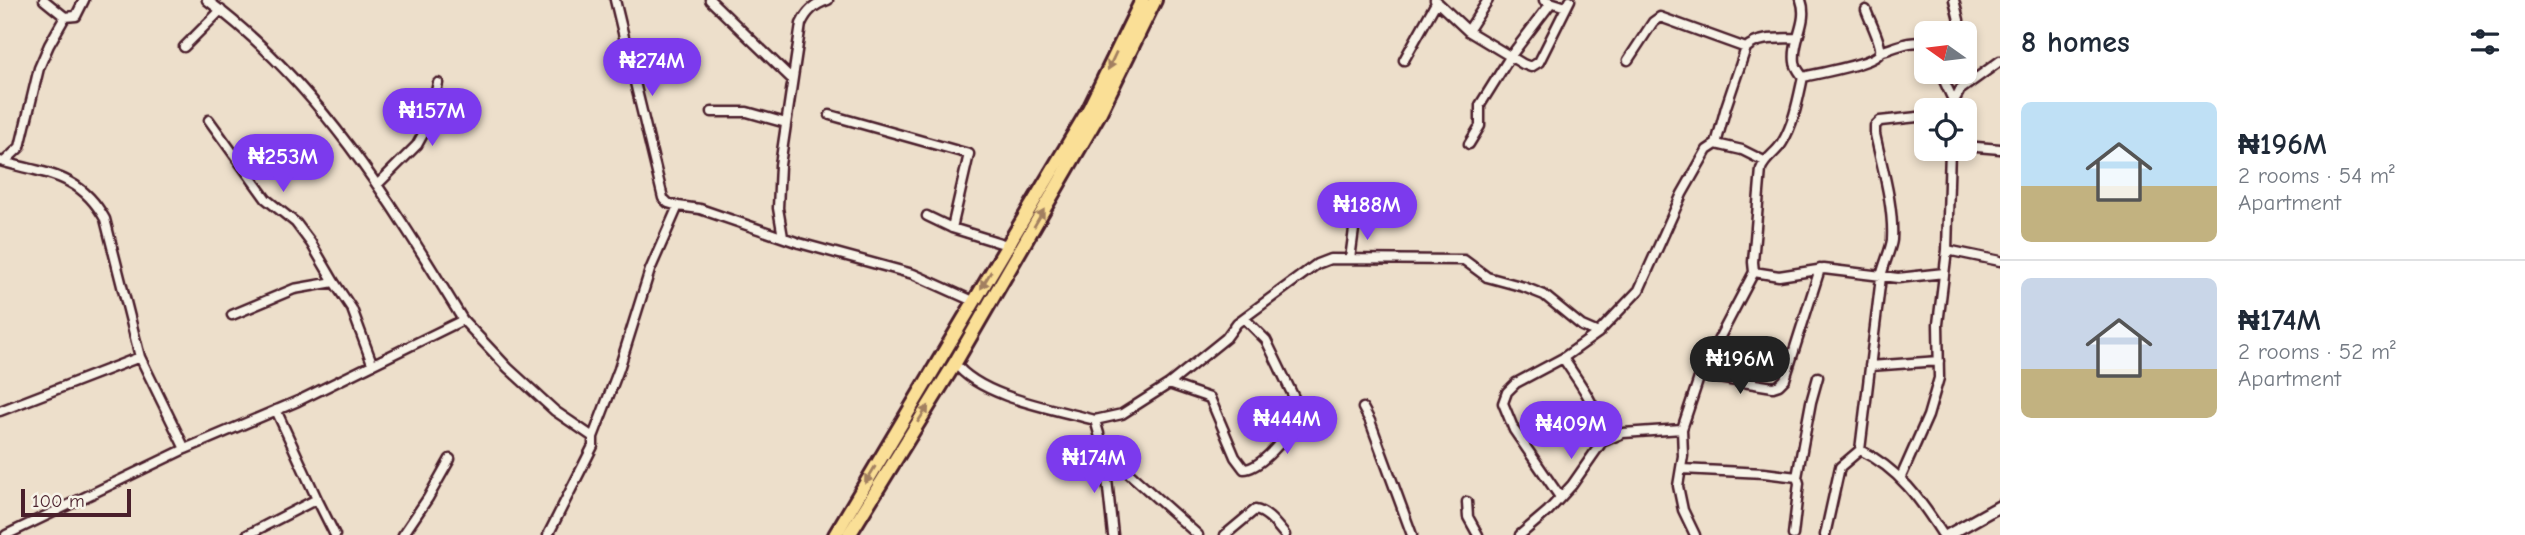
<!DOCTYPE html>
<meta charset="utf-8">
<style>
:root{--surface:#fff;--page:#f2f2f3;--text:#1f2937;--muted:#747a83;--line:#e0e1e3;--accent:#7c3aed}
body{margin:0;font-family:"Comic Neue",sans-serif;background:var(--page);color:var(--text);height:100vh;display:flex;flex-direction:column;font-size:26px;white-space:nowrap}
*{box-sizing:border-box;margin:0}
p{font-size:23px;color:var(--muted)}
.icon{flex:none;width:38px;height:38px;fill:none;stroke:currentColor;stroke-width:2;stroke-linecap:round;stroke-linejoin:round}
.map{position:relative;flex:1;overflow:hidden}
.drawer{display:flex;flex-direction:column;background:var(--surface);width:525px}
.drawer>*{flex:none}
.needle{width:46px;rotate:284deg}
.controls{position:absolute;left:1914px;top:21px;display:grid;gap:14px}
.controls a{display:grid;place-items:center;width:63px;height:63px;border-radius:10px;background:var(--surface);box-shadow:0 4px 10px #0003;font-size:35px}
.scale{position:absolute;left:21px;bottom:18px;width:110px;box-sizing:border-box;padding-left:7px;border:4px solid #4a1f2b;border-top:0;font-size:19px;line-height:24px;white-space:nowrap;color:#4a1f2b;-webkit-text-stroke:5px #f7f3e8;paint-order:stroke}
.price{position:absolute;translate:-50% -60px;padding:0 16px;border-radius:24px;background:var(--accent);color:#fff;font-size:23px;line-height:46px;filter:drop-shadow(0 2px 4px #0008)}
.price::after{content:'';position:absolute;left:50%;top:42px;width:21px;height:16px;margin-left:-10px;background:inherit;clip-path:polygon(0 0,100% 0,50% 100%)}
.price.selected{background:#222;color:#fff}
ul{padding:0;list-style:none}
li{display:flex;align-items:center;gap:21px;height:175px;padding:0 21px}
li+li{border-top:2px solid var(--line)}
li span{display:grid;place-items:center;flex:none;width:196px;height:140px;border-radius:10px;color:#555}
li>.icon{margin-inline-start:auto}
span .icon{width:84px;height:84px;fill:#fffc;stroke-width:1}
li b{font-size:30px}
h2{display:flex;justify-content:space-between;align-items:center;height:84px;padding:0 21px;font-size:30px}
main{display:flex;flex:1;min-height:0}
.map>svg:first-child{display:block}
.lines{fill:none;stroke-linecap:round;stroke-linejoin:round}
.minor-casing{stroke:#4a1f2b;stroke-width:13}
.tertiary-casing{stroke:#4a1f2b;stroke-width:15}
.primary-casing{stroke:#4a1f2b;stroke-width:18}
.minor{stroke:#f7f3e8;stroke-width:8}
.tertiary{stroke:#f7f3e8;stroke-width:10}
.primary{stroke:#fadf96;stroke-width:12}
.oneway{fill:#a27f60}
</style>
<main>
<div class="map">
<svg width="2000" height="535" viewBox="0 0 2000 535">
<rect width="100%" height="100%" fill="#eddfcb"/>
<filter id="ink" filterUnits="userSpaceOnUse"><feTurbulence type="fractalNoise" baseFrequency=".0143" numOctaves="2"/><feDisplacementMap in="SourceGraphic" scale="14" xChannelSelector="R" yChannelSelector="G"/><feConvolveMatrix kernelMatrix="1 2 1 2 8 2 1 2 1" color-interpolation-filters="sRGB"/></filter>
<g filter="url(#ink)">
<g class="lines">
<g class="minor-casing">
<path id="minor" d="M207,0c111,82 185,204 256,320
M615,0l48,198 5,5 10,3 22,3 99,34 114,31 60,27
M710,0l82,79
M1435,0l33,31 55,33 8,3 8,-5 31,-62
M1544,0l22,7
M1954,0l5,20
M65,17l11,-1 8,-16
M1468,31l20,-31
M184,47l37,-37
M1880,52c14,-4 34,-14 47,-8
M1404,60l33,-59
M1628,60l25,-38 7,-5 86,31
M1940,72l13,28
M632,77l56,-24
M1803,77c12,-3 75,-14 77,-25 2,-8 -11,-33 -14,-42
M1949,110l11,-20 40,-29
M712,112h35l39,11
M830,115l139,39 -17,74
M209,120l57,79 30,24 15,20 23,39
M1469,144l11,-18v-21l30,-48 41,-54
M1716,144l10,-37 20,-59c13,-12 35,-9 52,-10
M1965,146l35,3
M0,161c45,13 80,12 105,58l35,138 45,92
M4,162l16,-15 19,-79 10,-23 16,-28 -21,-17
M377,185l40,-40 11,-20 10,-42
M927,216l25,12 55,17
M783,237l-5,-29 2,-43 21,-141c6,-13 13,-19 27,-24
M1947,250l53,11
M1350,259l5,-37
M1754,272l25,4 45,-7 74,9 46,-5
M232,315l62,-26 40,-7 18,27 20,54
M1563,358c19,29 36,48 39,84
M955,363c25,34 99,46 140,57l9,31 9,84
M1870,366l69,-5
M1700,375l73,12 6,-2 6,-6 35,-110
M1169,384l41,14 25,59 9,12c19,0 46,-39 59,-53l-37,-76 -22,-22
M1363,408l7,13 42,114
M0,411l140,-54
M1095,420l27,-6 47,-30 57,-46 11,-15 80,-59 13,-5 134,1 23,17 37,10 20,8 38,31 16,7
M1860,450c39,19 60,49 83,85
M1104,451l94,84
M1681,469l83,4 33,4 2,6 -6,52
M1797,477l14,-75 7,-25
M1901,477l27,-61 11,-38 -1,-54 9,-74 3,-101
M1560,497l-46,-67 -11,-27 4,-11 9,-9 47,-25 35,-25 41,-43 43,-96 25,-44 9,-6 26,6 22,11
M317,499l18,36
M1467,502l1,15 10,18
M6,535l179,-86 113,-48 165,-81 45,48 47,43 38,26
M247,535l70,-36 -41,-89
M403,535l25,-37 22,-39
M548,535l45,-89v-9l26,-68 31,-99 28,-64
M1225,535l30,-25c13,2 22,16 30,25
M1520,535l28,-24 24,-26 30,-43 21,-9 59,-4
M1695,535l-12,-25 -5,-24 5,-30 -1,-27 18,-54 54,-103 -1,-10 8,-93c4,-11 15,-16 21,-26 12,-20 16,-43 21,-66 -3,-4 -8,-10 -8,-15 -3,-22 14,-40 6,-62
M1825,535l15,-68 20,-17 21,-173c2,-11 10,-28 11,-37 2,-35 -10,-73 -17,-106v-8l5,-5 47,-5"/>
</g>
<g class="tertiary-casing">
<path id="tertiary" d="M1948,535l52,-29"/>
</g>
<g class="primary-casing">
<path id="primary" d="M835,535l254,-426 53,-109
M849,535l106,-172 144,-249 56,-114"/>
</g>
<use href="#minor" class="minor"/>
<use href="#tertiary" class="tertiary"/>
<use href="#primary" class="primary"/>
</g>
<defs><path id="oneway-solid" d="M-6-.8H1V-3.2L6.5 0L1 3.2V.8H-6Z" transform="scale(1.75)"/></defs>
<g class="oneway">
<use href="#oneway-solid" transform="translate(1112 61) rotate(115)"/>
<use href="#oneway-solid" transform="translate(1039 218) rotate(-60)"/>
<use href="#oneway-solid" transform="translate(986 280) rotate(121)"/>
<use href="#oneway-solid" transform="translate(923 414) rotate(-57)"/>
<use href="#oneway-solid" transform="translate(870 475) rotate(121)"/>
</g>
</g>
</svg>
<div class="controls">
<a><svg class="needle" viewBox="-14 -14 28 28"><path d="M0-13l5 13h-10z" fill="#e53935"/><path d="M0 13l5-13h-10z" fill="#747a83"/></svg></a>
<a><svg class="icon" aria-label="locate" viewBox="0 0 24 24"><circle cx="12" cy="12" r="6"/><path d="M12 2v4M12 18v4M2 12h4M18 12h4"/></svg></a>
</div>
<div class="scale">100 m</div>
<b class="price" style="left:652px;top:98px">₦274M</b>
<b class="price" style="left:432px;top:148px">₦157M</b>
<b class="price" style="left:283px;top:194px">₦253M</b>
<b class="price" style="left:1367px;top:242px">₦188M</b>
<b class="price selected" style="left:1740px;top:396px">₦196M</b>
<b class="price" style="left:1287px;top:456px">₦444M</b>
<b class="price" style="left:1571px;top:461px">₦409M</b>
<b class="price" style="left:1094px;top:495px">₦174M</b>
</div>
<section class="drawer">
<h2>8 homes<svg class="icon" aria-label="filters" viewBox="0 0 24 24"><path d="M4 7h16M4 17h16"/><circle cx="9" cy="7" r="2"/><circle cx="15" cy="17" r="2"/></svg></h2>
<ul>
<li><span style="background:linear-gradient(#bfe0f5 60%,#c2b280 0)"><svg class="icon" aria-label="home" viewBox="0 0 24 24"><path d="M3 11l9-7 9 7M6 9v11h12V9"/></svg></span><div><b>₦196M</b><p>2 rooms · 54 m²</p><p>Apartment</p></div></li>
<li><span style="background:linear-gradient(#c9d6e8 65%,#c2b280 0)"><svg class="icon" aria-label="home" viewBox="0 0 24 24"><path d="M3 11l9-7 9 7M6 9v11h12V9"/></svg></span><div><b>₦174M</b><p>2 rooms · 52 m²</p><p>Apartment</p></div></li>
</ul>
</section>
</main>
